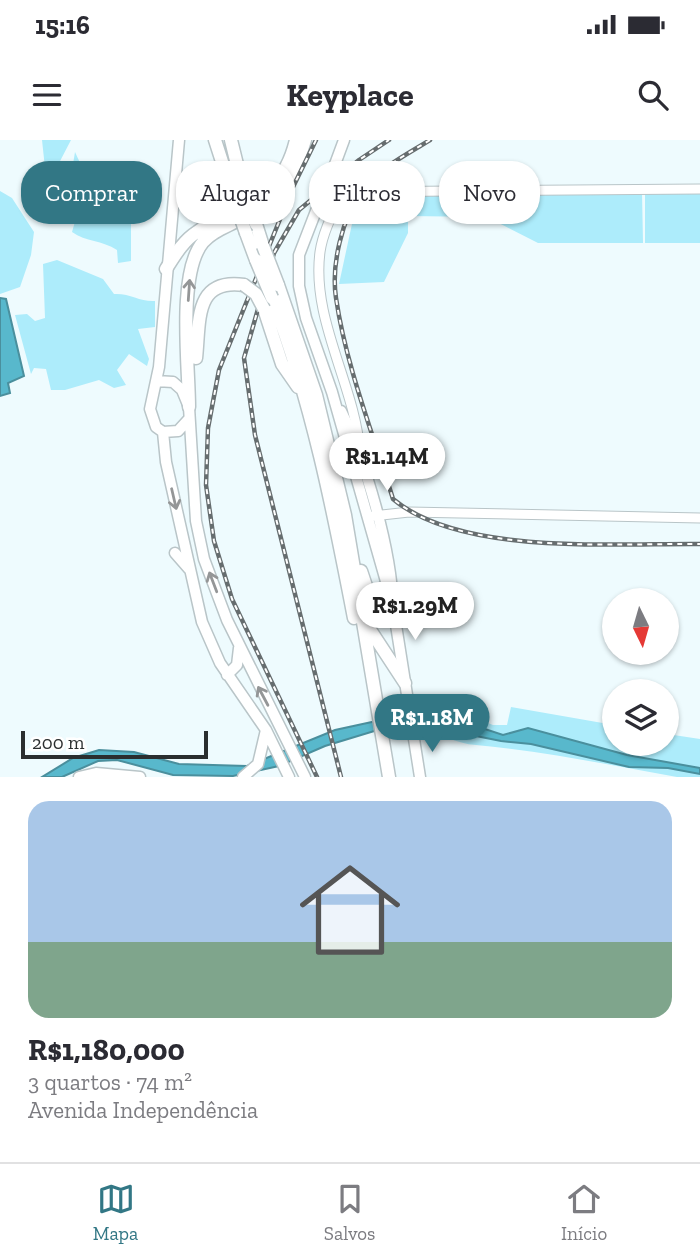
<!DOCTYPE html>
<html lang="pt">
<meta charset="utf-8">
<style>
:root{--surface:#fff;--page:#f2f2f3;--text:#2b2b33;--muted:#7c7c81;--line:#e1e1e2;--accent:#327785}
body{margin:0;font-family:"Zilla Slab",serif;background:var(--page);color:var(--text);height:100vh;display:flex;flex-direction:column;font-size:26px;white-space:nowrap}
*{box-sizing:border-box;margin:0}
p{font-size:23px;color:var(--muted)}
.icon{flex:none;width:38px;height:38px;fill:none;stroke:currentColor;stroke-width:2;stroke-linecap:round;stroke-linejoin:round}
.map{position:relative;height:637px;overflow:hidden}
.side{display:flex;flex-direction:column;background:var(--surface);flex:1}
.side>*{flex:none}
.banner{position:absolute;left:21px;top:21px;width:658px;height:63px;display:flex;gap:14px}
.needle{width:46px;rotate:175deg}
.fabs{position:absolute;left:602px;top:448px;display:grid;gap:14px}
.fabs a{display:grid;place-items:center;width:77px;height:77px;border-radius:50%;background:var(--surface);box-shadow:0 2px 5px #0004;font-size:35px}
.scale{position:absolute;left:21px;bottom:18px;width:187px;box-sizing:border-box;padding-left:7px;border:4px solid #2a2e2f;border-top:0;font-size:19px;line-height:24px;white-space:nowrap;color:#2a2e2f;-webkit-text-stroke:5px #fff;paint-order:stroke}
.price{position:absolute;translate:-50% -60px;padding:0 16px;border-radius:24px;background:#fff;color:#222;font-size:23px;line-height:46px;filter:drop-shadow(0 2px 4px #0008)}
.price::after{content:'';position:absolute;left:50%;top:42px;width:21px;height:16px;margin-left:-10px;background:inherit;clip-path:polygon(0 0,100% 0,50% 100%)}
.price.on{background:var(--accent);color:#fff}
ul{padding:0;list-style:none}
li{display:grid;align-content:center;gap:14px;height:371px;padding:0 28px}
li span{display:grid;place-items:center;height:217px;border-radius:21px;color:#555}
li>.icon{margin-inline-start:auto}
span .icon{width:126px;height:126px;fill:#fffc;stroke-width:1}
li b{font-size:30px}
.chip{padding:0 24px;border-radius:28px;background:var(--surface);box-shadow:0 2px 5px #0004;font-size:24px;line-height:63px}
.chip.on{background:var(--accent);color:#fff}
.status{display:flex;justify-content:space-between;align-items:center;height:49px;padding:0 35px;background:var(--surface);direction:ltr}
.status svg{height:19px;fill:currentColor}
header{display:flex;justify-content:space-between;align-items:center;height:91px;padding:0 28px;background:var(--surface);font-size:32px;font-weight:800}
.menu{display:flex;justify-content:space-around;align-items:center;height:98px;border-top:2px solid var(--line);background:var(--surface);font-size:19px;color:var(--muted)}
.menu a{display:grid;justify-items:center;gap:4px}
.menu .on{color:var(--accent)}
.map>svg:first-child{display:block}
.green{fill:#adecfb}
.water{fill:#58b8cc;stroke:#4a8f9d;stroke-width:2}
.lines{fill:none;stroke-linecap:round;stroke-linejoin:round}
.minor-casing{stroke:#b9c5c8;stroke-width:11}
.major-casing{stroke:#b9c5c8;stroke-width:13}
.highway-casing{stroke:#b9c5c8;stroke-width:15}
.minor{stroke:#fff;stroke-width:9}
.major{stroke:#fff;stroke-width:10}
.highway{stroke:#fff;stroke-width:12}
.rail-casing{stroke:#666d6f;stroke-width:4.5}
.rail{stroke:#fff;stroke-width:2;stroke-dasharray:5;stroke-linecap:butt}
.major-bridge-casing{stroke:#b9c5c8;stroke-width:13;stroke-linecap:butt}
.highway-bridge-casing{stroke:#b9c5c8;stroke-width:15;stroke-linecap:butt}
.major-bridge{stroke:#fff;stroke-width:10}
.highway-bridge{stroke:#fff;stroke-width:12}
.oneway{stroke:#949697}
</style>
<div class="status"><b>15:16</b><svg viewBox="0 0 49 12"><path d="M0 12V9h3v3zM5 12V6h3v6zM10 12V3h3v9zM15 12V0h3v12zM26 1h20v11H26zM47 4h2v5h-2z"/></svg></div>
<header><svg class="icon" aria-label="menu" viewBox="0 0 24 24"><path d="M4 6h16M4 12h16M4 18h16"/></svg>Keyplace<svg class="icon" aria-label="search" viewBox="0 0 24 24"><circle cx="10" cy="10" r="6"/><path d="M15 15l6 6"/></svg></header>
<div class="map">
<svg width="700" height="637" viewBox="0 0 700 637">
<rect width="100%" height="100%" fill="#eefbfe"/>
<path class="green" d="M42,0h29l-13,25 -13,3z
M75,12l18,39 -1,21 39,8v41l-13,2 -1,-13c-15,-10 -31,-8 -45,-18l4,-14 -18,2 -10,-3v-9l21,-20z
M0,51l12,7 22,34 -3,23 -11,32 -20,7z
M645,51h55v52h-55z
M642,52l1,51h-105l-51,-26 -79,-1v17l-24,49 -45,2 16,-74 10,-16z
M57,120l46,19 11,15c16,-1 26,8 41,7v26l-17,2 11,30 -2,7 -18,-12 -12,16 9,15 -12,3 -15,-8 -34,10h-14l-5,-21 -12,-1 -3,6 -16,-59 12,-1 8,7 10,-3 -2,-54z
M414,563l43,8 36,14h14l4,-18 103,18v19h53v-10l33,5v29l-73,-13 -99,-27 -25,7 -36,-10 -19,-10 -31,-4z
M417,581h24l25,13 65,10 98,23 39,1 32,6v3h-23c-67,-12 -134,-26 -201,-32 -20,-1 -36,-13 -57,-14z"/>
<path class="water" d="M0,158l6,1 18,77 -16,7 2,10 -10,3z
M427,570l76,25 25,-7 99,27 73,13v6l-32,-6 -39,-1 -98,-23 -30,-3 -35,-7 -25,-13 -47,4 -69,21 -46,20 -46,10 -60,-1 -56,-15 -19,1 -36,16h-20l31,-19 26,-8 35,2 45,12 68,2 88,-36z"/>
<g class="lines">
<g class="minor-casing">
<path id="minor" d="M360,312c-5,-67 -49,-132 -40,-200 3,-21 14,-41 23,-60l357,-3
M373,376l36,-4 291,6"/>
</g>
<g class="major-casing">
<path id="major" d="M179,0l-20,227 -9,42 6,18 7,5 3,30 36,160 18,41 46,67 23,47
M334,27l10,-27
M321,58l-22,57v31l7,32 26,74 61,214
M156,241l17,1 9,8 7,17 7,114 8,38 23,61 78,157
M341,271c25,51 50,138 52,195l27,171
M163,292l15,-1 11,-12
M175,413l14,16
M227,535l10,-10 2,-17
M79,637l17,-4 44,4
M243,637l15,-13 8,-34"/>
</g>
<g class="highway-casing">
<path id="highway" d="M215,0l19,59
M231,0l13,53
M256,84l7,22
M246,93l10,27
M166,129c9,-14 17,-28 31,-37 43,-32 84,-29 99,-92
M278,145l38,110 29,120 44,262
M272,158c40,104 61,211 82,320
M264,169l18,55 16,23
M196,218c4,-37 -2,-80 48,-73
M189,267c0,-40 -12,-134 14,-165 9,-10 20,-14 32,-20 42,-22 56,-36 70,-82
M361,431l6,18 8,10 8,-2 2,-11
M365,482l40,61"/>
</g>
<use href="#minor" class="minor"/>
<use href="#major" class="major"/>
<use href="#highway" class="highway"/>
<g class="rail-casing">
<path id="rail" d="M316,0l-23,47 -74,183 -11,58 -2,57 8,56 18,58 85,178
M430,0c-24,15 -51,28 -68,51 -20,27 -31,74 -26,107 10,68 37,136 57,201 68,57 221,44 307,45
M341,637l-86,-342 -11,-77 30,-105 25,-43 60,-50 30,-20"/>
</g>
<use href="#rail" class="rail"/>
<g class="major-bridge-casing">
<path id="major-bridge" d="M321,58l13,-31"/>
</g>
<g class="highway-bridge-casing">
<path id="highway-bridge" d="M244,53l12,31
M234,59l12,34
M263,106l15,39
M256,120l16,38
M244,145l12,9 8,15"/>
</g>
<use href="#major-bridge" class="major-bridge"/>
<use href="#highway-bridge" class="highway-bridge"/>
</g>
<defs><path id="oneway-shaft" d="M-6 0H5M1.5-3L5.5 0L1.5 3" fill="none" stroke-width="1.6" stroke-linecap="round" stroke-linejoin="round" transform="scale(1.75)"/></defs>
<g class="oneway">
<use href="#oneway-shaft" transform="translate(189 150) rotate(-86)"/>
<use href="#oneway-shaft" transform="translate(174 359) rotate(77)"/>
<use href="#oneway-shaft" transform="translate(213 442) rotate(-111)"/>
<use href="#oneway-shaft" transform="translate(263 556) rotate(-118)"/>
</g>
</svg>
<div class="fabs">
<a><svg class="needle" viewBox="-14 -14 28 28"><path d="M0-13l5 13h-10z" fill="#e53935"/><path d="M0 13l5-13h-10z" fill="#7c7c81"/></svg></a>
<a><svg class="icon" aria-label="layers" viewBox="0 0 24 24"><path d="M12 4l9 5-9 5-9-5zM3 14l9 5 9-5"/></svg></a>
</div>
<div class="scale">200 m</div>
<b class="price" style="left:387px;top:353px">R$1.14M</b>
<b class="price" style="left:415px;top:502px">R$1.29M</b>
<b class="price on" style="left:432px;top:614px">R$1.18M</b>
<div class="banner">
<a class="chip on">Comprar</a>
<a class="chip">Alugar</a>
<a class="chip">Filtros</a>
<a class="chip">Novo</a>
</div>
</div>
<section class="side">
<ul>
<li><span style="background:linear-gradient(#a9c7e8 65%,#7fa58c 0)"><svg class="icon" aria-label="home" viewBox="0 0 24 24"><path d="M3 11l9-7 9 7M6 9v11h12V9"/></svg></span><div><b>R$1,180,000</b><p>3 quartos · 74 m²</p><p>Avenida Independência</p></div></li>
</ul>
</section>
<nav class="menu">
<a class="on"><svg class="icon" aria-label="map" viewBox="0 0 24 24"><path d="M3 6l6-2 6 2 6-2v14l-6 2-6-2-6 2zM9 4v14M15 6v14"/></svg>Mapa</a>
<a><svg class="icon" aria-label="saved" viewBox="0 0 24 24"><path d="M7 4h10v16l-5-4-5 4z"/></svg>Salvos</a>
<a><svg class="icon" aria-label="home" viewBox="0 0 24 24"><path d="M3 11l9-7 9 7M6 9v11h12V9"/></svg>Início</a>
</nav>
